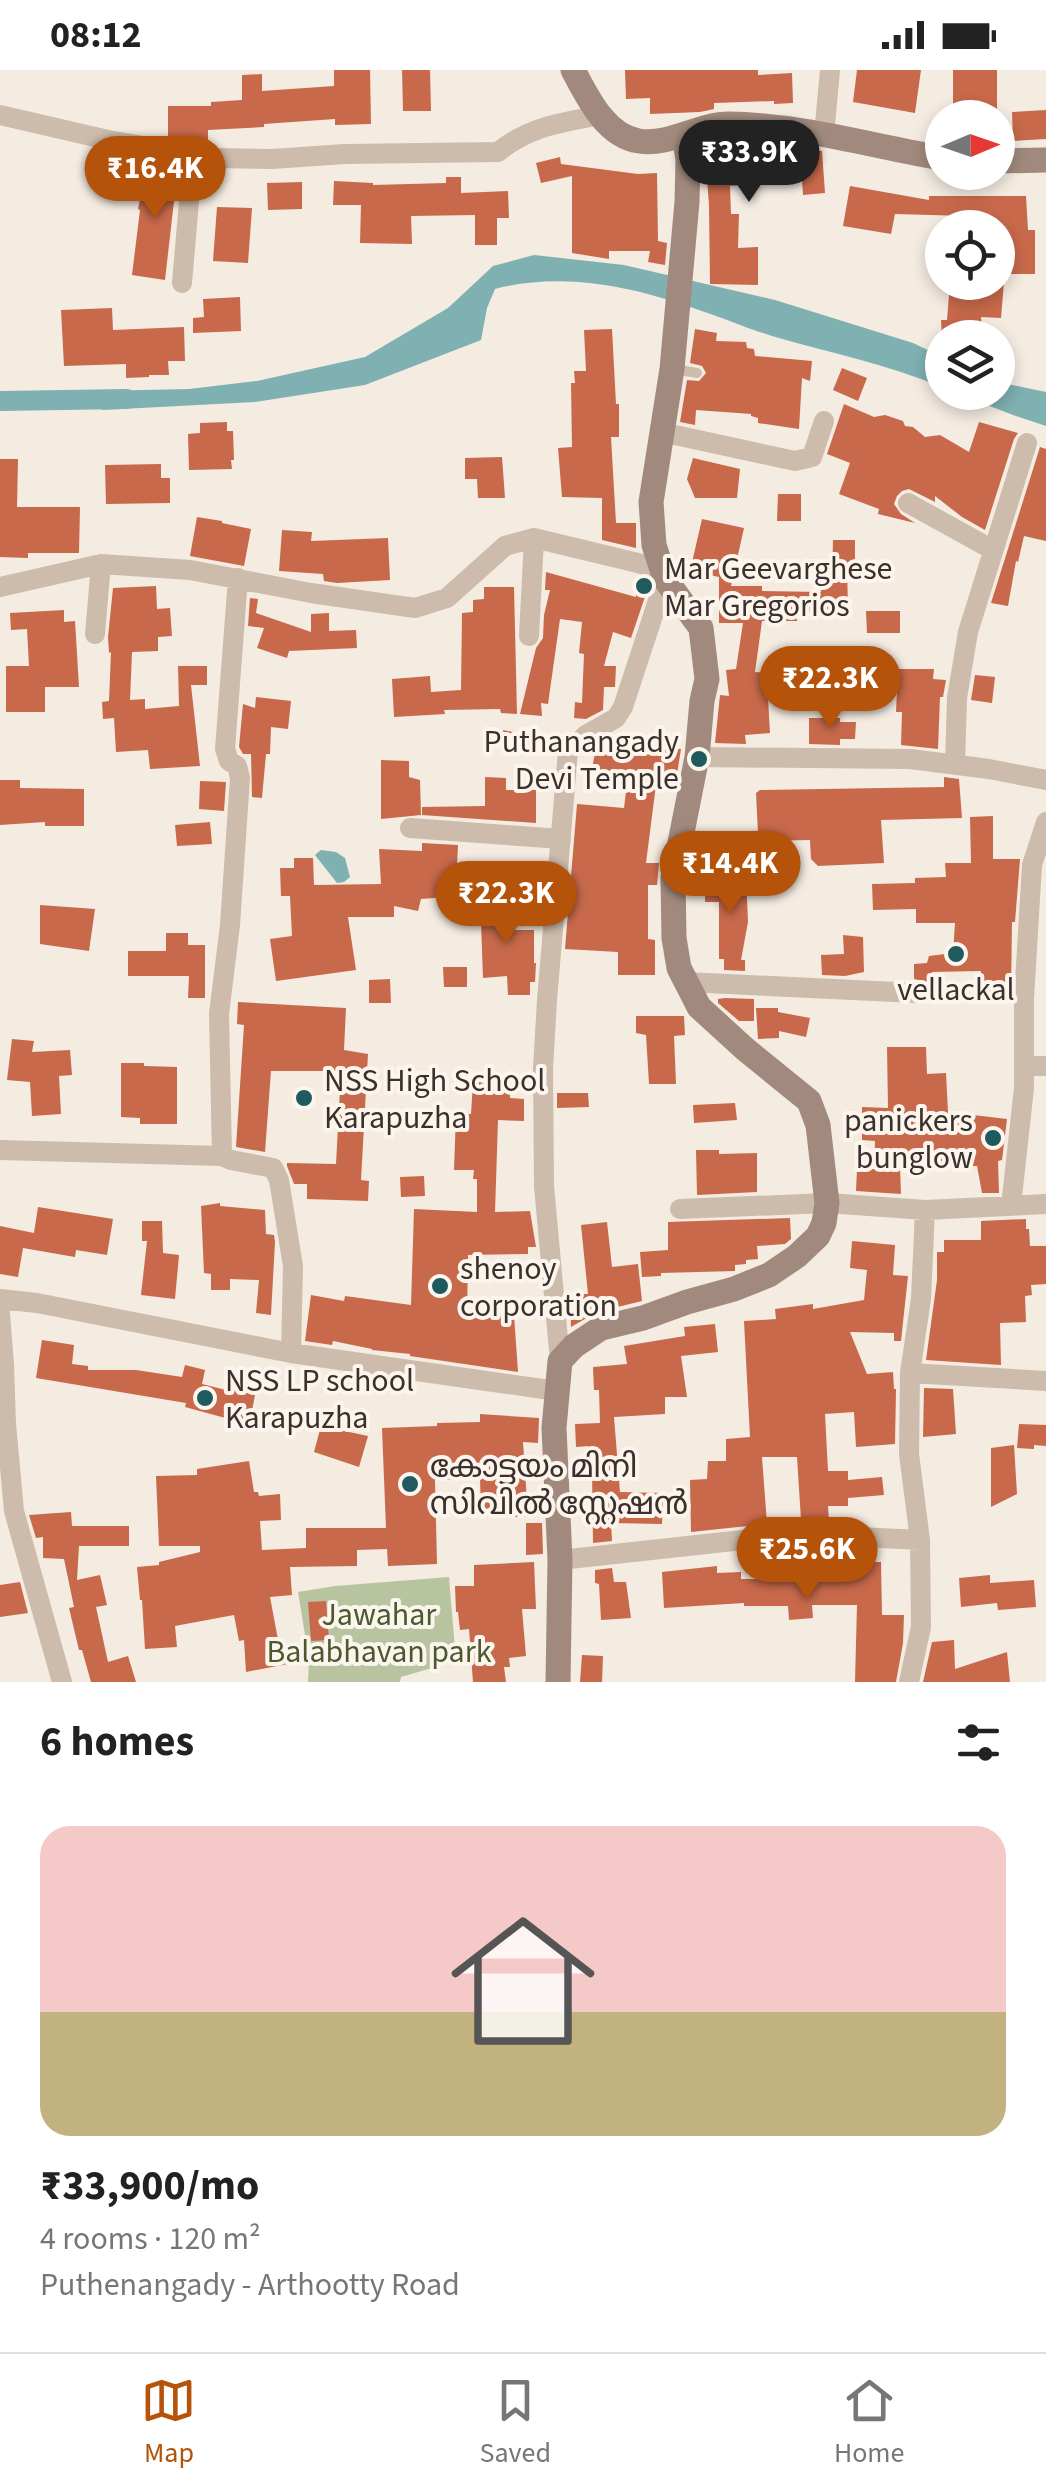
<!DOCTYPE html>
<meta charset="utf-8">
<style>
:root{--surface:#fff;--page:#f2f2f2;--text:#222;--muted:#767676;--line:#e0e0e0;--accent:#b45309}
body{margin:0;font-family:"Source Sans 3","Noto Sans Malayalam",sans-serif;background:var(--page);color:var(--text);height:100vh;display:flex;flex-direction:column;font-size:38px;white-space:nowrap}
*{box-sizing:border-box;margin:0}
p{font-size:32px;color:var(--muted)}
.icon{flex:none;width:55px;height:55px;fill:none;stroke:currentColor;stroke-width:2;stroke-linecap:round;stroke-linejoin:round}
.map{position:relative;height:1612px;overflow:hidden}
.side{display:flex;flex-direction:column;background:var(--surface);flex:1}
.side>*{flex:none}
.needle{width:65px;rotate:88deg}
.buttons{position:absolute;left:925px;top:30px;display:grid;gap:20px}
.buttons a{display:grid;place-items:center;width:90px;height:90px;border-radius:50%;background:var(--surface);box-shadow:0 5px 15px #0003;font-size:50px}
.price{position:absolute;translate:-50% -85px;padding:0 22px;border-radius:35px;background:var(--accent);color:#fff;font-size:32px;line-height:65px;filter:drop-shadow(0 2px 5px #0008)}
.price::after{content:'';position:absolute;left:50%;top:60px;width:30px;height:22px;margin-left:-15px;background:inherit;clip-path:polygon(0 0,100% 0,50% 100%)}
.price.selected{background:#222;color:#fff}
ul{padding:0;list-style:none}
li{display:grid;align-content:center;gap:20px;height:530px;padding:0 40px}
li span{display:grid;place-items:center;height:310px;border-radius:30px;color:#555}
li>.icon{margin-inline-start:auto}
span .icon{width:180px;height:180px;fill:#fffc;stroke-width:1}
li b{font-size:42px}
h2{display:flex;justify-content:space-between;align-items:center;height:120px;padding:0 40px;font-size:42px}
.status{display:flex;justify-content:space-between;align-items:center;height:70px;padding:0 50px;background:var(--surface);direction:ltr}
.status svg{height:28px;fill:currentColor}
.menu{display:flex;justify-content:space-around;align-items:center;height:140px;border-top:2px solid var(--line);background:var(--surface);font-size:28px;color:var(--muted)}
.menu a{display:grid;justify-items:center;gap:5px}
.menu .selected{color:var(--accent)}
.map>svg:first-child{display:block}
.green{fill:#b8c4a0}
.water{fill:#7fb0b2}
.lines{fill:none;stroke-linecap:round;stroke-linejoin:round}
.canal{stroke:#7fb0b2;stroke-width:20}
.building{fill:#c8694b}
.service{stroke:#cdbbac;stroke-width:10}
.minor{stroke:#cdbbac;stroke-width:20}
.secondary{stroke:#a18a7d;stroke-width:25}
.poi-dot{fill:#1f5a5e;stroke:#fbf5ee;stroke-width:4}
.labels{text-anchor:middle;stroke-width:8;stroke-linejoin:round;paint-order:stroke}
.poi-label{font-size:32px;fill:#3b302b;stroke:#fbf5ee;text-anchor:start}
.park-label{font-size:32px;fill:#4a5a2e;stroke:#fbf5ee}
</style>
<div class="status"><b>08:12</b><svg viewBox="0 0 49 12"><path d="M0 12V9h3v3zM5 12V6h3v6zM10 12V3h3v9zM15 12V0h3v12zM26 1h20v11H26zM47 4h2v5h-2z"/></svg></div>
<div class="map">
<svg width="1046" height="1612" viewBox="0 0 1046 1612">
<rect width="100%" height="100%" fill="#f4ebe1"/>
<path class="green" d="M449,1507l7,84 -55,16 -1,5h-92l1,-23 -11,-67 37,-6z"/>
<path class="water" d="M534,185l90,10 151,35 138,43 29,14v30c-56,-23 -111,-34 -170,-51 -24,-7 -48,-18 -73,-26 -65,-23 -135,-39 -204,-21l-8,19 -6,32 -116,45 -110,17 -153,8 -4,-19 91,-2 68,-8 108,-24 83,-49 45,-42z
M998,312l48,10v34l-33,-11 -57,-22 42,-1z
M321,780l15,2 9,6 5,19 -6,5 -7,1 -22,-28z"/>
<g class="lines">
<path class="canal" d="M0,331l127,-2"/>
</g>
<path class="building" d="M334,0h36l1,54 -36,1v-6l-71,5v3l-56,3v13l-40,-7v-30h43v-4l31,-2v-25l20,-1v17l72,-5z
M402,0h28l1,41h-28z
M625,0h133v5l34,-2 1,30 -19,1v-3l-60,2v6l-14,3 -50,2v-16l-24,1z
M857,0h64l-6,43 -62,-11z
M953,0h44v42h-44z
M1046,40v29l-33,2 -1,-29z
M754,74l1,13 45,-2v-7l22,3 3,42 -22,2 -1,-15 -72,6 1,28h8l-1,34 20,-1v38l-48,-1 -1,-79 -2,-26h-3v-15h26l-2,-17z
M560,87l1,7 77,10 19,-1 1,68 9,2 -2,22 -17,-3 2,-11h-41v8l-37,-6v-77l-31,7 -5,-20z
M146,90l32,6 -13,114 -33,-5 8,-65 -2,-1 8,-37z
M446,107h15v16l47,-2 1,27h-12v27h-22v-30l-64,1 1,28 -52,-1 1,-38h-28l1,-24 39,2v2l73,-2z
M302,112v27l-34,1 -1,-27z
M850,116l79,14v-4h97l2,34h7v44h-37v-46h-30l-1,-12 -72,-2 -4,20 -48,-8z
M217,137l35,1 -4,55 -35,-2z
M950,212h54l-3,36 -20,-1 2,21h-41l-1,-18h6z
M240,227l1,34 -48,2v-15l11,-1 -1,-18z
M112,238l1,22 71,-3 1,34h-17l1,14h-20v2l-23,1v-14l-62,2 -3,-56z
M612,259l4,75h3v33h-8l5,86h20v25l-34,-8v-42l-40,-1 -4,-49 14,-1 -1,-64h4l-1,-12h12l-2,-41z
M695,259l22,4 -1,8 30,1 1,6 7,1 1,7 57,5 -2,20 -8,-3 -3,51 -41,-6v-5l-7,-2v-2l-55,-4 -1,15 -15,-3 7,-42 12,1 7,-8 -4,-7 -12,-3z
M842,298l25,10 -9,23 -25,-11z
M844,334l30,13 11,-2 18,6 2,5 8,1 12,10 15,-2 29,17 10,-30 39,11 -4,6 -29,91 -23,-13 -27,-21v6l-26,-13 -7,2 -5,5 -3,8 7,10 14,9 -37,-9 1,-5 -40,-15 11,-31 -23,-9z
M227,352v9h6l1,29h-3l1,9 -43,1 -1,-36 12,-1v-10z
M1040,377l6,2v92l-22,-5 -6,26 -2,-1 -8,45 -17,-3z
M502,387l3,41h-27l-1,-19h-12v-21z
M693,388l47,11 -3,29h-42l-8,-19z
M0,389h18l-1,48h63l-1,46h-51v5l-28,-1z
M161,394v14h9v25l-64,1 -1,-39z
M778,424h23v27h-24z
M197,447l25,4v2l29,6 -7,37 -54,-10z
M702,449l42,9 -13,58h31v5l59,1v-7h11l1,-45h22v25h-8l1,45 -51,2v9h-35l-7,51 35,2 -2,25 -20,-1 2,35 -25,2 1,9 -31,-1 5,-48 9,1 -3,-26 10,-1 7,-46h-24v-46l-29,-6z
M282,460l30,2 -1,9 77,-3 2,42 -53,3 -13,-2 -1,-7 -44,-3z
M546,502l90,25v-19l13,7 -18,53 -18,-6 -9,34h12l-1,21h-11l-1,23 -17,9 -12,-1 1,-16 7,1 2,-49 -5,-1 3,-31 -22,-3 -12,85 -7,-1 1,13 -22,-2 16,-66 7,-10 1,-23 6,-25h-5z
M156,516l1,23 13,-1 2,28 -14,1v14l-26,1 -2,48 15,-1v10l34,-3 -1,-40h29v19h-16l9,81 -50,3 -2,-19 -32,2 -2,-34 -11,1 -1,-17 7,-1 2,-49 -2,1 -1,-16 5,-49z
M484,517h30l3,127 -16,-1 -1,-4 -56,1 1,4 -51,3 -2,-38 38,-3 1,16 30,-2 1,-77 11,-1v-12l11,-1z
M250,528l8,1 -2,14 55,19v-18l18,-1v18l27,-1 1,18 -68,3 -2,7 -30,-10 7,-20 -16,-2z
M64,540v12l11,-1 4,66h-34v25h-39v-46h23l-2,-37 -16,1 -1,-17z
M866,541h34v22h-33z
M898,599h36l-1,10 13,1 -3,17h-3l-2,52 -37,-4 1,-33h-6z
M975,605l20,2 -3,26 -21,-3z
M256,627l35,4 -3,28 -17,-2 -1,27h-4l-4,44 -10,-1 -1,-43h-8l-4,-7 4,-43 12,4z
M809,648h31v4h16l-1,17h-15v6l-31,-1z
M503,660l56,11 -4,6 -48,7z
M624,676l57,3 -5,31 -19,-3 -11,86h13l-2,22h-9v54l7,1v35h-37v-23l-53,-3 12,-145 47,4 4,-32 -36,-7 4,-21 28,5z
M381,690l28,1v16l11,3 1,35 -40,4z
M485,707l21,1v12h30v33l-114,-8v-8l63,-1z
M944,707l15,2 3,39 -81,2 3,43 -66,3 -7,-7 -1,-19 -46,1 -3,-1v-6h-3l-2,-41 4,-3 184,-3z
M0,710h20v8l64,1v37h-39v-4l-45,3z
M200,711l26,1 -2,29 -25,-2z
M993,746v43h27l-5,63h-3l-1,70h-32l2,-21 -49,1v15l-3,1 -6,-7 -9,-2v-15l13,-1 2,-7 24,-3 2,-30h-39v-14l-43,1 -1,-26 43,-1v-5l31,-1 -1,-14h26l-1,-46z
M210,752l2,22 -35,2 -2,-21z
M422,773l36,2 -1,21h8v40h-17v-9l-27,2 -3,12 -24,-5v11h-46l8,53 -80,11 -6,-42 22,-3 -2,-40h-9l-1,-28h14v-10h19l1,27 67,-1 -2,-35 43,2z
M705,805h41l2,47 -7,38h4v11l-21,-1v-11h-5v-57h-14z
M544,808l-1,11 -43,6 -1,-15z
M513,828l1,32h20v33h2l-1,19h-5v13h-22l-1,-19 -24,2 -2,-56h-5v-23z
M40,835l55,4 -6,42 -49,-7z
M166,863h22v12h17v53h-17l1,-22h-61v-25h38z
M843,865l20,2 1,35 -19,4 -23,-1 -1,-20 23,-1z
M443,897h24v20h-23z
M390,909l1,24h-22v-23z
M725,928l29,1v22h-15l-21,-18v-4z
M238,932l108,6 -2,42 24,4 -7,126 8,1 -1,20 -61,-2v-15h-13l-7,-18v-3l49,1 5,-93h-70l-6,81 -29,-5 8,-122 -7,-1z
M756,938h22v4l32,6 -4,19 -27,-6v7l-21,1z
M636,946h48l1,19 -11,1 2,48h-27l-3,-49 -10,-2z
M12,969l22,2 -2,11 38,-2 2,25 -13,1 2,38 -29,2 -2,-34 -23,-2z
M887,977h39l1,27 19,-1 2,39 59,7 -5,41 -4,1 1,32h-17l-5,-27 -77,1 1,27 -45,-3 1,-22h17l1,-28 -13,-1v-33l26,1z
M121,993h23v3l33,1v57h-37v-6l-19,-1z
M473,1012l37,2v14l14,1v22l-26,-1 -3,92 35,-1 6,36h-8v7l-60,1 -1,63 47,-3 4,57 -108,-16v-2l-38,-4v-1l-39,-8 -1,4 -27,-4 6,-46 33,6 1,-5 66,9 3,-96 63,3v-33h-4l1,-9h-20l2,-56h15z
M557,1023h31l1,14 -32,1z
M735,1033l2,17 -43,3 -1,-18z
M696,1080h23v4l38,-1v39l-60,3z
M424,1106l1,20 -24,1 -1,-20z
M220,1133v3l45,4 1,24 8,1 1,7 -4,73 -15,-2 3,-33 -29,-1v11h-19v-16l-7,-1 -3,-67z
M38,1137l75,12 -6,36 -31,-5 -1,7 -52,-9 -5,29 -18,-3v-48l34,7z
M790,1148l1,21 -6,5 -28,2 1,13 -12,1v4l-11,1v6l-74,2v3l-19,1 -2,-25 28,-2v-28z
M1026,1149v10h3l1,17h16v38l-15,1 1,10 -7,1 1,26 -26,1 1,42 -75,-5 11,-80v-28h7v-12h37v-19z
M142,1151h20l1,32 16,2 -4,44 -34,-4 6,-54h-5z
M607,1152l5,45 26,-3 4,37 -45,11 -26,15 -1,-33h18l-7,-69z
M852,1171l43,4 -2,30 15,1 -7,65h-7v-8l-44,-1 17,42 26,-2 1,17h2l-1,55 -39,3 -2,-35 -29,2 3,57h20v9l34,-3 2,18 -36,3v8h-20l1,16 -28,-2 -4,-63h-35l5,67 -76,8 -1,-52 17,-1 1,-18h18v-22l24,-2 -6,-116 32,-2 -1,-10 38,-5v5l51,-9 3,-30 -17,-2z
M715,1254l3,28 -37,4 6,41h-22v17l-51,3 6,75 43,1 -1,31 -51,-1 1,18 -19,2 -1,-74h-2l-2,-23 -12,1 -1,-23 25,-1 -1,-33h-5l-1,-23 34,-3 -3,-18 61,-10 -1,-9z
M42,1270l32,5 -2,19 16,2v4h48l46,7 3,-12 20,5 -3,14 32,8 2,-12 21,4 -8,43 -21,-3 1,-5 -44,-12 1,-4 -150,-25z
M924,1318l29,1 3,45 -33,3z
M480,1344l59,4 -1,25 -15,-1 5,74 -29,2 -1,-10 -17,1 -1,-31 -45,2 2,84 -49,2 -1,-17 -30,1v16l-67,1 2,28 -22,2 9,48 18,-2 1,19 -52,10 -2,-32 -5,1 -5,-26 -59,11 2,21 -32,2 -3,-49h-2l-3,-33 22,-2v-3l41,-10v-6h-41l-3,-70 41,-1v-6l52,-8 5,31h4l1,4 21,-2 1,26 -21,1 2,29 44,-2v-20h80l-4,-100 55,-2v-3l43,-1z
M1019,1354l27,1v21l-12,-1v4l-17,-1z
M321,1356l47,10 -9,31 -45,-15z
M1014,1375l3,49 -26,13v-59z
M71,1442l1,14h57v20h-50l-2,34 23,-5 7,30 -11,2 12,55 20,-6 8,26h-45l-9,-32h-3l-10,-42 5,-1 -10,-48 -21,-1v-21l-7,1 -7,-23z
M526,1453h16l1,31 -17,1z
M803,1478l28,1 1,13h49l1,53h22l-1,28 -7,39h-41l2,-77h-45l1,13 -24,2 -1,-14h-44v-3l-80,5 -2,-36 55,-6v7l24,-1v7h45l-1,-15 19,-1z
M534,1492l2,47h-14l4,47 -17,2 1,9h-6l2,15h-33l-4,-53 -9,1 -2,-18h-2l-1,-26h19v-21z
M612,1498l2,14h12l5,36 -30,2 -2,-36 -4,-1v-13z
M990,1505v8l44,-3 2,27 -38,3 -1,-7 -36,4 -2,-29z
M20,1512l8,31 -28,4v-32z
M326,1531l3,39 -18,1 -3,-39z
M954,1570l1,29 52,-17 3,30h-87l9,-40z
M582,1585l21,1 -1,26h-22z"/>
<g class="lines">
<path class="service" d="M673,299l24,4"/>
<path class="minor" d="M0,45l108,25 106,18 58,1 73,-5 153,-2c32,-26 63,-29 102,-37
M824,65l6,-65
M182,213l11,-128
M661,362l134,29 17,-4 12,-36
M908,433l85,47
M0,517l101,-23 89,6 121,23 104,15 32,-10 58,-52 29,-8 108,26 23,15 -42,128 -7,11 -30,17 -18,16 -21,249 -4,68 1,118 16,175
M95,564l6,-70
M529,566l5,-98
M697,687l213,2 79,10 57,11
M955,695l2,-67 11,-66 59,-189
M410,758l151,11
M686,912l230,11
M1024,996h22
M0,1080l222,6 9,4 42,8 6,12 14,86 -2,87
M222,1086l-3,-142 11,-89 10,-147 -3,-12 -8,-5 -4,-12 13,-171
M1011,1136l13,-118v-89l8,-134 14,-43
M680,1139l147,-6 98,7 121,-6
M0,1229l37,4 254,50 266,38
M0,1244l4,51 2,59 8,87 48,171
M910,1303l11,-74 4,-89
M560,1490l237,-26 123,6
M909,1612l12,-55 -1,-87 -11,-86 1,-81 136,8"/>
<path class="secondary" d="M573,0c14,26 32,66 66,71 31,5 59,-17 90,-17 72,1 143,22 213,34
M998,91l48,-1
M558,1612l2,-122 -6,-132 6,-67 14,-15 27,-18 42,-10 44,-16 47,-13 35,-14 28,-19 21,-20 6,-13 3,-20 -9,-78 -9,-24 -64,-52 -46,-42 -20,-39 -5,-30 -1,-60 24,-121 5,-56 5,-22 -6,-51 -36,-49 -11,-34 -3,-43 21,-133 15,-167 1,-43 -4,-23"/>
</g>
<g class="poi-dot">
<circle cx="644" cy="516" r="10"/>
<circle cx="699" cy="689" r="10"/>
<circle cx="956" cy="884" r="10"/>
<circle cx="304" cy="1028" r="10"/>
<circle cx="993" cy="1068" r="10"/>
<circle cx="440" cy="1216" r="10"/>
<circle cx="205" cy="1328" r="10"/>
<circle cx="410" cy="1414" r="10"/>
</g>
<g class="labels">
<g class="poi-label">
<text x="664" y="509">Mar Geevarghese<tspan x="664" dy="37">Mar Gregorios</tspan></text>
<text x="679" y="682" text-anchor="end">Puthanangady<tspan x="679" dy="37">Devi Temple</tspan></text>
<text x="956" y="930" text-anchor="middle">vellackal</text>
<text x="324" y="1021">NSS High School<tspan x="324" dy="37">Karapuzha</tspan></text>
<text x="973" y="1061" text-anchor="end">panickers<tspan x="973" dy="37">bunglow</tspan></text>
<text x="460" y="1209">shenoy<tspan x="460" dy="37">corporation</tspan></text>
<text x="225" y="1321">NSS LP school<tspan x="225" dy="37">Karapuzha</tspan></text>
<text x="430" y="1407">കോട്ടയം മിനി<tspan x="430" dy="37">സിവിൽ സ്റ്റേഷൻ</tspan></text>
</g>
<g class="park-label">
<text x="379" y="1555">Jawahar<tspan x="379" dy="37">Balabhavan park</tspan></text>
</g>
</g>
</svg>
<div class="buttons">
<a><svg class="needle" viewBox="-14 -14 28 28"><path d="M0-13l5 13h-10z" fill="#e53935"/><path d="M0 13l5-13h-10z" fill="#767676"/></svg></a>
<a><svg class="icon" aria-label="locate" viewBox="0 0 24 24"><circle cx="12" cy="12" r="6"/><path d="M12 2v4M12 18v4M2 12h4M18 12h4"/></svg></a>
<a><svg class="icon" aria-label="layers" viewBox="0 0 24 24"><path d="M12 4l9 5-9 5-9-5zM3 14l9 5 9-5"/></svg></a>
</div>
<b class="price selected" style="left:749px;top:135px">₹33.9K</b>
<b class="price" style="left:155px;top:151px">₹16.4K</b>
<b class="price" style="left:830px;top:661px">₹22.3K</b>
<b class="price" style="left:730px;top:846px">₹14.4K</b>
<b class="price" style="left:506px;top:876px">₹22.3K</b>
<b class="price" style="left:807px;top:1532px">₹25.6K</b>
</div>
<section class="side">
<h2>6 homes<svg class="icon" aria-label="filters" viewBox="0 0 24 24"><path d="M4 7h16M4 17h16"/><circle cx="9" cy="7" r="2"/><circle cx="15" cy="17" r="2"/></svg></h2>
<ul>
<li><span style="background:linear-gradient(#f6c9c9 60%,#c2b280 0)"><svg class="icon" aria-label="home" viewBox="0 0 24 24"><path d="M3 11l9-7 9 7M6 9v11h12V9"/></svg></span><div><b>₹33,900/mo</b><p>4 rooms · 120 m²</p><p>Puthenangady - Arthootty Road</p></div></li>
</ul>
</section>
<nav class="menu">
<a class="selected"><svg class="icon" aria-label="map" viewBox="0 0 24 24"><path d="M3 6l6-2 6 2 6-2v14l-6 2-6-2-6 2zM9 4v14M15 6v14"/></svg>Map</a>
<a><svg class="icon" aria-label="saved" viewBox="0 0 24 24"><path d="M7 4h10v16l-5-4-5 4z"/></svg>Saved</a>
<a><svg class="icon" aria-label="home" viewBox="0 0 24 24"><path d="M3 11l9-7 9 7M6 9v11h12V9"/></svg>Home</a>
</nav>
